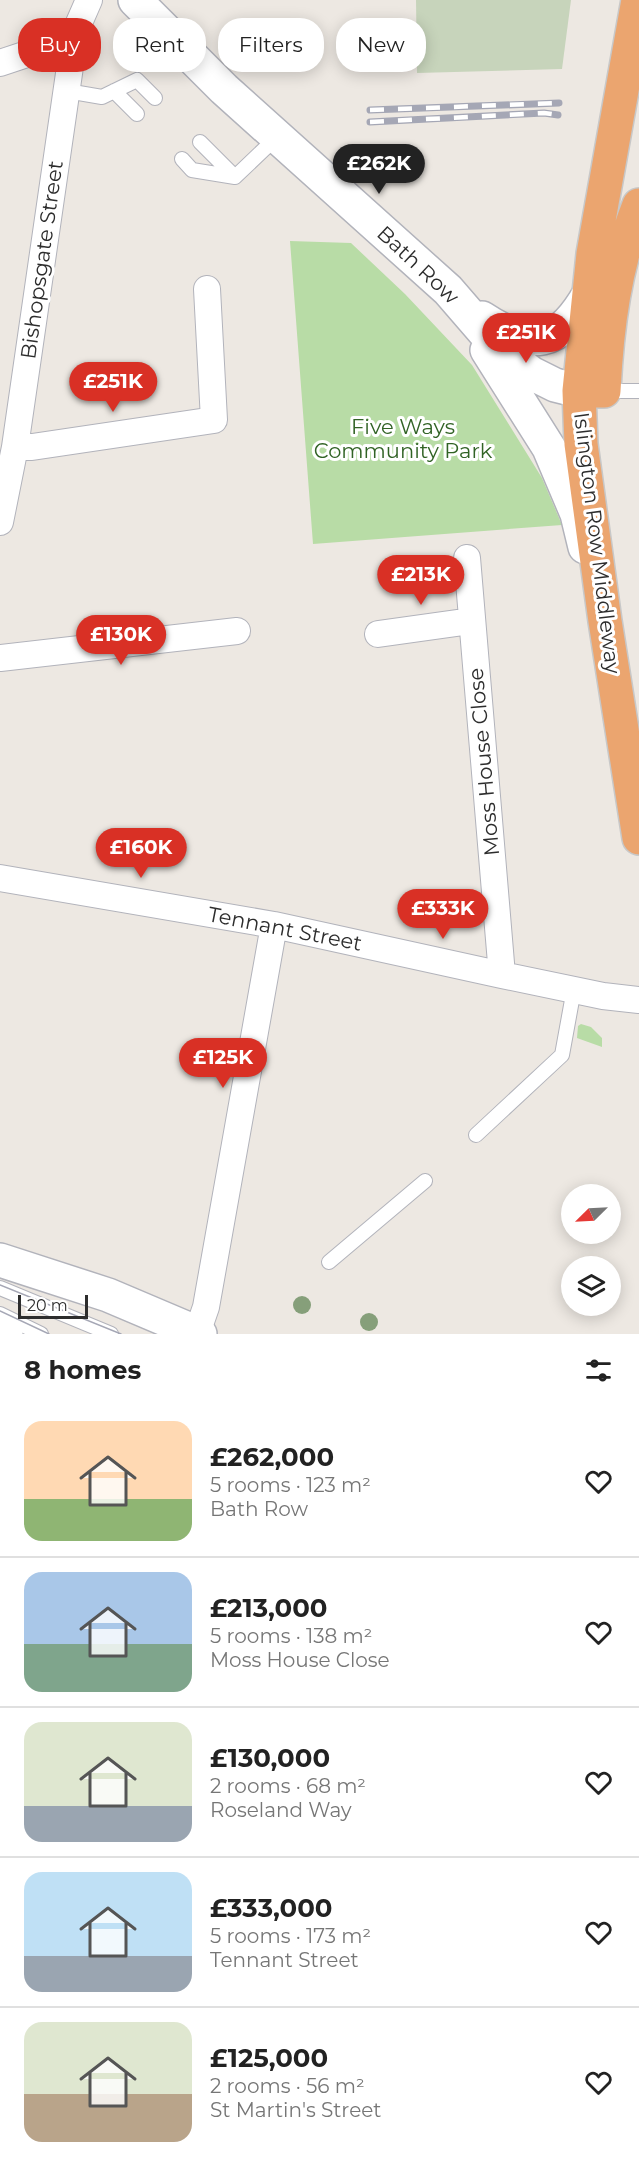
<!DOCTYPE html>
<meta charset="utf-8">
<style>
:root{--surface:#fff;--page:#f6f6f6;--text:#222;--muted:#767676;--line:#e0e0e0;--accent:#d93025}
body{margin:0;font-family:Montserrat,sans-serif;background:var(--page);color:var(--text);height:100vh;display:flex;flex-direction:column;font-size:22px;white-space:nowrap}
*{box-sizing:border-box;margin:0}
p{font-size:20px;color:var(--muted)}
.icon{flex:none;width:33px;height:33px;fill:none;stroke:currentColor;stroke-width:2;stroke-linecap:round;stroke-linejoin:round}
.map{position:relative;height:1334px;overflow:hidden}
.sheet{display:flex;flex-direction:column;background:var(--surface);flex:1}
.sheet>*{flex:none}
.banner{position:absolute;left:18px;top:18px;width:603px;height:54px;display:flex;gap:12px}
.needle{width:39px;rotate:246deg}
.controls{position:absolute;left:561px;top:1184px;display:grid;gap:12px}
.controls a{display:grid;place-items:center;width:60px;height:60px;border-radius:50%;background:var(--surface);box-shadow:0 3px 15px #0003;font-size:30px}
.scale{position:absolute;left:18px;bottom:15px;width:70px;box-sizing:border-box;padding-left:6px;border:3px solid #2d2d2d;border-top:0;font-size:16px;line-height:21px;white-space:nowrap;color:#2d2d2d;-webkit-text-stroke:4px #fff;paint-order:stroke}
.price{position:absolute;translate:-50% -51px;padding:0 14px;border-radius:21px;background:var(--accent);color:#fff;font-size:20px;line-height:39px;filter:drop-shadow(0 2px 3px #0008)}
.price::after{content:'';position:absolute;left:50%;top:36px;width:18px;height:14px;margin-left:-9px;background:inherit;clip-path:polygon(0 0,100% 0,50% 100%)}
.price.selected{background:#222;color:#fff}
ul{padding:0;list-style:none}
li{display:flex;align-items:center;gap:18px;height:150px;padding:0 24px}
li+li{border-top:2px solid var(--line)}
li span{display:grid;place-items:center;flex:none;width:168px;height:120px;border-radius:18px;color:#555}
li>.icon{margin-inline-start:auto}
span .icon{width:72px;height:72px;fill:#fffc;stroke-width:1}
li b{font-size:26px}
h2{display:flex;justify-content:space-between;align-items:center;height:72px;padding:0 24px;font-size:26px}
.tag{padding:0 21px;border-radius:24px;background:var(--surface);box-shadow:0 3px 15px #0003;font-size:21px;line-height:54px}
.tag.selected{background:var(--accent);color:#fff}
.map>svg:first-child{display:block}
.green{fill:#b8dca6}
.cemetery{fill:#c7d4bb}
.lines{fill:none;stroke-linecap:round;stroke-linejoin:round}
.lane-casing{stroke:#b2b3bb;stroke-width:16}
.street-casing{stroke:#b2b3bb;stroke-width:28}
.secondary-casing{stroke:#b2b3bb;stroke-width:36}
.highway-casing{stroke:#c8c8c8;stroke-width:36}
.lane{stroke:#fff;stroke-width:14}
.street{stroke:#fff;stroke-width:26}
.secondary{stroke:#fff;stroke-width:33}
.highway{stroke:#eba56f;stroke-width:33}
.tram{stroke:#a5a7b5;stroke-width:1.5}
.rail-casing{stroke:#a5a7b5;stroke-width:7}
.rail{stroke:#fff;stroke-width:4.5;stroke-dasharray:14;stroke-linecap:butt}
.tree{fill:#869f7a}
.labels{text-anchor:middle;stroke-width:6;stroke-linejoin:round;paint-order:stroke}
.street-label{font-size:21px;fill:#2d2d2d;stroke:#fff}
.park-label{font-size:21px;fill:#316325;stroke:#fff}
</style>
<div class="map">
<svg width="639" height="1334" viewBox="0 0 639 1334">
<rect width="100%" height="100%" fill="#ede8e2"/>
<path class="green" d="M290,241l61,2 54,51 67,71 70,113 20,47 -249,19z
M581,1024l10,3 11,11v9l-25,-9 1,-12z"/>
<path class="cemetery" d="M416,0h155l-9,69 -145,4z"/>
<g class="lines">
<g class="lane-casing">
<path id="lane" d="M67,91l35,6 35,-17 18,18
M114,91l23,23
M200,142l35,35 42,-40
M182,159l10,11 43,7
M604,391h35
M476,1135l86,-80 12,-66
M329,1262l96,-81
M0,1288l111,46
M0,1314l41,20"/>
</g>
<g class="street-casing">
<path id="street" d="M0,63l42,-14 33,-17
M15,447h17l182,-27 -7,-131
M0,522l15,-75 60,-415 14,-32
M467,558l35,417
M378,634l93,-13
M0,658l237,-27
M0,878l274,47 228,50 101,21 36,4
M197,1333l9,-26 68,-382"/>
</g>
<g class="secondary-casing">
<path id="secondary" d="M135,0l89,89 224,201 51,59 32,24 24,12 24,6
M482,318c50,33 77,28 107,-24
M487,350l62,98 28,66 8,33
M0,1260l108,35 92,39
M0,1331l6,3"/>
</g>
<g class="highway-casing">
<path id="highway" d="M638,0l-45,254 -14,137 2,53 24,177 34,217
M579,391h25c3,-64 11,-126 35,-186"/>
</g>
<use href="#lane" class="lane"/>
<use href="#street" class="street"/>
<use href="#secondary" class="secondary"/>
<use href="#highway" class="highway"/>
<path class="tram" d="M0,1285l121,49
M0,1311l49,23"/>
<g class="rail-casing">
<path id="rail" d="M370,110l189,-7
M370,122l174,-9 14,2"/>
</g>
<use href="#rail" class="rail"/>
</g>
<g class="tree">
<circle cx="302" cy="1305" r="9"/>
<circle cx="369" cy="1322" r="9"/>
</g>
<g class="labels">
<g class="street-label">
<text transform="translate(42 260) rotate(-82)" y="7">Bishopsgate Street</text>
<text transform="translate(418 265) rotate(43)" y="7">Bath Row</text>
<text transform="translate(597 543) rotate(83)" y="7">Islington Row Middleway</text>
<text transform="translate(484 762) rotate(-95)" y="7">Moss House Close</text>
<text transform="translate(285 929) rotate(11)" y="7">Tennant Street</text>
</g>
<g class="park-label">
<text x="403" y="434">Five Ways<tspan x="403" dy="24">Community Park</tspan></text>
</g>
</g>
</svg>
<div class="controls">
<a><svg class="needle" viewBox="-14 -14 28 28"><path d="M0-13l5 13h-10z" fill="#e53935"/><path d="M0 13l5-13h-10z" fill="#767676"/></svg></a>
<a><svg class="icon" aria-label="layers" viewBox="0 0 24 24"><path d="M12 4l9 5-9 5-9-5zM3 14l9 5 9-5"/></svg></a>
</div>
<div class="scale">20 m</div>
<b class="price selected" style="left:379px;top:195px">£262K</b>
<b class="price" style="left:526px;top:364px">£251K</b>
<b class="price" style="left:113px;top:413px">£251K</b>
<b class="price" style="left:421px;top:606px">£213K</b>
<b class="price" style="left:121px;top:666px">£130K</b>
<b class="price" style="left:141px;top:879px">£160K</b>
<b class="price" style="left:443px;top:940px">£333K</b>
<b class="price" style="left:223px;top:1089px">£125K</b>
<div class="banner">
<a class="tag selected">Buy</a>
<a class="tag">Rent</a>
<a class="tag">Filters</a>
<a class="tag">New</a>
</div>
</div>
<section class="sheet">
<h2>8 homes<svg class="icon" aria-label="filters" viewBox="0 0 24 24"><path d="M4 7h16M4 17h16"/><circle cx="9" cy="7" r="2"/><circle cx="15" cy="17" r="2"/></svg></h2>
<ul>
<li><span style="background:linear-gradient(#ffd9b3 65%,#8fb573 0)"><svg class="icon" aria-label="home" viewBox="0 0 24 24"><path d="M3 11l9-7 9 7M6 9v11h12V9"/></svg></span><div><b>£262,000</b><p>5 rooms · 123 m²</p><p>Bath Row</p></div><svg class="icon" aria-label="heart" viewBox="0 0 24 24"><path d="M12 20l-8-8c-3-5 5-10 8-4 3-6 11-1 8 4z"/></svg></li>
<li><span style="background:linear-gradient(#a9c7e8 60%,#7fa58c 0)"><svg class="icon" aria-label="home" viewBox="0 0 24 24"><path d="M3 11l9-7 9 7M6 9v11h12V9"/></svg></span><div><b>£213,000</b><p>5 rooms · 138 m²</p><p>Moss House Close</p></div><svg class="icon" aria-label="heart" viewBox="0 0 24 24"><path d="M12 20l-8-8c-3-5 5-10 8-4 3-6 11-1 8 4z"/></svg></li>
<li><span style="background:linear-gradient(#dfe7d0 70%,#9aa5b1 0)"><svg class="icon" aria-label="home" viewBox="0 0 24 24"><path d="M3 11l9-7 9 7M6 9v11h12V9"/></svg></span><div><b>£130,000</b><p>2 rooms · 68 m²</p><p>Roseland Way</p></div><svg class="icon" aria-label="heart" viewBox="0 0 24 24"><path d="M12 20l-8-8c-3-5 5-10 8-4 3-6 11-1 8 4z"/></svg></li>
<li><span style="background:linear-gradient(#bfe0f5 70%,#9aa5b1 0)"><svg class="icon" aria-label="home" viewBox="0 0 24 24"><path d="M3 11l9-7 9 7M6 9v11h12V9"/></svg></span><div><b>£333,000</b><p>5 rooms · 173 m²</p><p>Tennant Street</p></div><svg class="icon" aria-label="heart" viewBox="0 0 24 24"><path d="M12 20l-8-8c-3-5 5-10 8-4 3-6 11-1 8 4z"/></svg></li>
<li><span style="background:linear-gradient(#dfe7d0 60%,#b9a48a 0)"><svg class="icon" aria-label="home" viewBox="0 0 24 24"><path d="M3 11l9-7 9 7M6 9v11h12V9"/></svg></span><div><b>£125,000</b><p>2 rooms · 56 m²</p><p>St Martin's Street</p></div><svg class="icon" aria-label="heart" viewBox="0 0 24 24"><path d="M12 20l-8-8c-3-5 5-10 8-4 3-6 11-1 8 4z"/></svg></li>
</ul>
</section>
